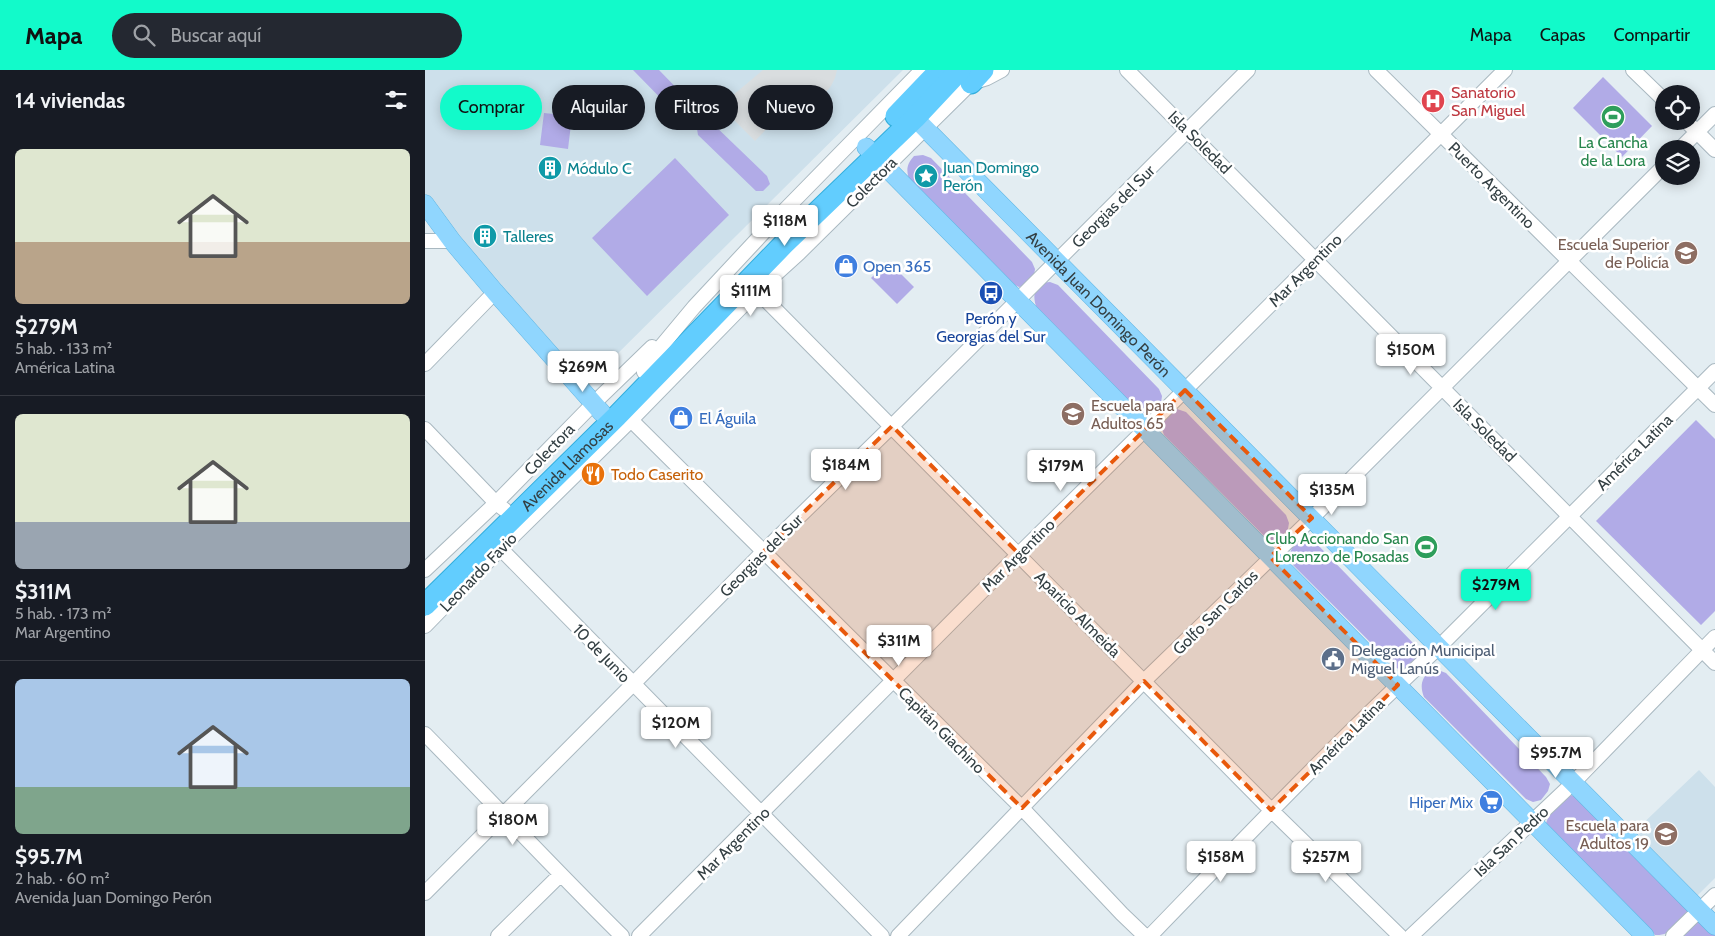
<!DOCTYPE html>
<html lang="es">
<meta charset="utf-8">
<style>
:root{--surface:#171b24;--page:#242831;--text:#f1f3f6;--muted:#9ea1a6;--line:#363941;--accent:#12faca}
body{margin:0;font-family:Cabin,sans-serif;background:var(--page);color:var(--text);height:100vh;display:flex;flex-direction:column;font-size:19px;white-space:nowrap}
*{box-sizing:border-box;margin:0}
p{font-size:16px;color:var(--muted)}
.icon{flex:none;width:28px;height:28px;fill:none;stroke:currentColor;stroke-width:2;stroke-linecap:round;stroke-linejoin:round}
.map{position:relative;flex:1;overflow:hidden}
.sheet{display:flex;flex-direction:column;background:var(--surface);width:425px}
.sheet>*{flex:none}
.hud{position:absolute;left:15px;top:15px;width:475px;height:45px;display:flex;gap:10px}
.buttons{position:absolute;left:1230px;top:15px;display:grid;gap:10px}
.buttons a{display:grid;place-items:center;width:45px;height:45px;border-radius:50%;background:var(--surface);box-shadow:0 2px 12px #0003;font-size:25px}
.price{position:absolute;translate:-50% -42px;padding:0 11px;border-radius:5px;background:#fff;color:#222;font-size:16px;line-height:32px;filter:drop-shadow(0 1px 2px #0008)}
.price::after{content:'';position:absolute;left:50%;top:30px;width:15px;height:11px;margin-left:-8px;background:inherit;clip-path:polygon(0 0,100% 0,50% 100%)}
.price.current{background:var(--accent);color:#111}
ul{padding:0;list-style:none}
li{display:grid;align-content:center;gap:10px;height:265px;padding:0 15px}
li+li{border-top:1px solid var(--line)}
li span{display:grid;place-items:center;height:155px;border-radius:8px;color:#555}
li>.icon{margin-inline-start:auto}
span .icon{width:90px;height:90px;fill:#fffc;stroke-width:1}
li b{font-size:21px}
h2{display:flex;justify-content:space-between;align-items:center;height:60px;padding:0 15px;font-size:21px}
.pill{padding:0 18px;border-radius:22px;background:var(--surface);box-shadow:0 2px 12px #0003;font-size:18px;line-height:45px}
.pill.current{background:var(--accent);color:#111}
header{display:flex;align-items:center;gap:30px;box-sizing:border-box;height:70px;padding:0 25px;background:var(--accent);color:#111}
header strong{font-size:24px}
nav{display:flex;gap:28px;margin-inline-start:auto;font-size:18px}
.search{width:350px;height:45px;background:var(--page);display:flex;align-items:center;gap:12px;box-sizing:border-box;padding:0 18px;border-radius:28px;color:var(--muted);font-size:19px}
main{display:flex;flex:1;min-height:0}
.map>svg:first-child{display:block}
.education{fill:#cde0eb}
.green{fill:#b1abe7}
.parking{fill:#d9dddf}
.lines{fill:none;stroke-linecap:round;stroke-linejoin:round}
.minor-casing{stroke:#a9b8c0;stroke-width:16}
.major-casing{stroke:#60b6e3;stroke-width:19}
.highway-casing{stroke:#32aedd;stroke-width:23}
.minor{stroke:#fff;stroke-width:14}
.major{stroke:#90d6fe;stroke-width:18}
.highway{stroke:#62cdfe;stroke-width:21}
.marked{fill:#e8590c;fill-opacity:0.2;stroke:#e8590c;stroke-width:4;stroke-dasharray:10 6;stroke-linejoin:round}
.labels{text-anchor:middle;stroke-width:5;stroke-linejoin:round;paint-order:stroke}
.health-label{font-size:16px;fill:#be3a42;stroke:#fff;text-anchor:start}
.street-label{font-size:16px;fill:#333f43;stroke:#fff}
.leisure-label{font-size:16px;fill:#27864d;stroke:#fff}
.culture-label{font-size:16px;fill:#0d838f;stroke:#fff;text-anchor:start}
.education-label{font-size:16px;fill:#785e54;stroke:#fff;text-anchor:end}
.shop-label{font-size:16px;fill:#366cbe;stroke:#fff;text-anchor:start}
.transit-label{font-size:16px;fill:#164399;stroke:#fff}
.food-label{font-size:16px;fill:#c56008;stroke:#fff;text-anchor:start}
.service-label{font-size:16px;fill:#4e5e75;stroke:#fff;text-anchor:start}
</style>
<header>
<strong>Mapa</strong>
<div class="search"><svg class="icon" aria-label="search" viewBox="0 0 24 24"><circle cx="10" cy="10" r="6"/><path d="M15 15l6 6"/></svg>Buscar aquí</div>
<nav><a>Mapa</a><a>Capas</a><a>Compartir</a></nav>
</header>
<main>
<section class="sheet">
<h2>14 viviendas<svg class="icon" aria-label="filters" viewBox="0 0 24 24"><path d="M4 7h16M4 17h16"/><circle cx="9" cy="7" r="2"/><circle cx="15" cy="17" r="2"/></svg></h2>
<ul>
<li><span style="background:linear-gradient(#dfe7d0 60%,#b9a48a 0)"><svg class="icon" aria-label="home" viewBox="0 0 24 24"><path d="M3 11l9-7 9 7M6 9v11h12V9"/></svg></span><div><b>$279M</b><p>5 hab. · 133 m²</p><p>América Latina</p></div></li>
<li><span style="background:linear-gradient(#dfe7d0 70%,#9aa5b1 0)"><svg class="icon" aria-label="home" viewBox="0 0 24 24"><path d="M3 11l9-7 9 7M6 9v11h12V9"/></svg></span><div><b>$311M</b><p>5 hab. · 173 m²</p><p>Mar Argentino</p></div></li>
<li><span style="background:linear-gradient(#a9c7e8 70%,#7fa58c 0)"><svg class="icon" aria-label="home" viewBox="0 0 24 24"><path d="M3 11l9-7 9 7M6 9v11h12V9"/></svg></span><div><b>$95.7M</b><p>2 hab. · 60 m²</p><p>Avenida Juan Domingo Perón</p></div></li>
</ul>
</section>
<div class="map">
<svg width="1290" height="866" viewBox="0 0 1290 866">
<rect width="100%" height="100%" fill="#e3edf2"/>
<path class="education" d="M0,0h478l-318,316 -160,-190z
M1274,700l16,17v91l-18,18 -62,-65z"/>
<path class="green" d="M208,0h26l35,36 1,7 -6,7 -8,-1z
M1178,7l49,49 -30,31 -49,-49z
M119,43l28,3 -4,33 -28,-4z
M279,52h7l56,54 3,8 -7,7h-7l-58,-56 -1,-6z
M498,85l8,3 101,104 3,7 -1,7 -8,9 -7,2 -8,-4 -101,-101c-4,-11 -4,-17 4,-26z
M250,88l54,57 -82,81 -55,-58z
M463,191l26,26 -17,17 -26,-26z
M625,212l8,3 101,104 3,7 -1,7 -8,9 -7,2 -8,-4 -101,-101c-4,-11 -4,-17 4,-26z
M752,339l9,3 100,103 3,8 -1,6 -7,9 -8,3 -8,-4 -101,-102c-4,-11 -3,-16 4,-25z
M1271,350l19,19v172l-14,14 -105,-104z
M882,469l8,3 100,103 3,8 -1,6 -7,10 -8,2 -7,-4 -102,-102c-4,-11 -3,-16 4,-25z
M1013,600l8,3 100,104 4,7 -2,7 -7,9 -8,2 -7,-3 -102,-102c-4,-11 -3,-17 5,-26z
M1146,725l10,4 107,107 1,7c-11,11 -18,23 -34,22l-110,-108c4,-16 12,-24 26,-32z
M1276,851l14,13v2h-35l7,-12z"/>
<path class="parking" d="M338,0h74l-2,8 -4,8 -15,18 -9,5 -16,-5 -36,37 -35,-35z"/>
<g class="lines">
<g class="minor-casing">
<path id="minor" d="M702,0l588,593
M951,0l339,335
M1208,0l31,30
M1261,51l29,29
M1255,79l35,-35
M0,171h27
M332,221l514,519 129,126
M0,294l70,-72
M219,302l5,-11 45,-54 83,-89 145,-148
M206,350l391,388 100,106 23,22
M0,359l71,74 9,7
M69,472l388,394
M0,500l71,-67 97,-99 59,-57
M0,556l76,-78 130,-128 126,-129 42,-38 172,-170 16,-5 15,-8
M0,664c66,67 130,136 197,202
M0,823l208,-209 130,-132 129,-126 356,-356
M73,866l62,-61
M214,866l380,-382 166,-164 320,-320
M473,866l246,-255 168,-163 352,-352
M725,866c95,-98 189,-197 289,-289l276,-276
M986,866l162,-153 142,-146
M1248,866l42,-41"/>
</g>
<g class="major-casing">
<g id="major">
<path id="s1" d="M481,39l809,817"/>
<path d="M441,77l779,789"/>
<path d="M0,134l27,37 43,51 107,121"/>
</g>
</g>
<g class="highway-casing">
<g id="highway">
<path d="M546,13l12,-13"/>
<path d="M471,46l44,-46"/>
<path id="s2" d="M0,535l192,-189 167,-172 131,-126 45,-48"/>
</g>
</g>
<use href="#minor" class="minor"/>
<use href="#major" class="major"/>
<use href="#highway" class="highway"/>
</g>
<path class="marked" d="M760,320l127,128 -42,39 128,128 -127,125 -127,-129 -122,127 -259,-256 129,-126 127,128z"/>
<defs>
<g id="hospital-disc" transform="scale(1.25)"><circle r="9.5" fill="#e0444e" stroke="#fff"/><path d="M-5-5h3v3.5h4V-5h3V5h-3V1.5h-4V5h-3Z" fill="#fff"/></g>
<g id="stadium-disc" transform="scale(1.25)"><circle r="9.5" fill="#2e9e5b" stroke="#fff"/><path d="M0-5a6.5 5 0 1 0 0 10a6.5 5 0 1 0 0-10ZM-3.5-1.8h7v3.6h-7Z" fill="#fff"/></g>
<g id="building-disc" transform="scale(1.25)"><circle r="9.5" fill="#0f9aa8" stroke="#fff"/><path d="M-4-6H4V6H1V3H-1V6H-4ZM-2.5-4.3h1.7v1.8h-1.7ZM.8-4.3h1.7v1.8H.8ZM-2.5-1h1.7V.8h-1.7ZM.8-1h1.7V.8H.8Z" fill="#fff"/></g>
<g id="sight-disc" transform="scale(1.25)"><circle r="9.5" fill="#0f9aa8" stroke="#fff"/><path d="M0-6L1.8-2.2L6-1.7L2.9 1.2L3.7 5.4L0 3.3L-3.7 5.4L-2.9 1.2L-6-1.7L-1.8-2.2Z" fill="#fff"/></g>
<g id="university-disc" transform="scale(1.25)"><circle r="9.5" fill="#8d6e63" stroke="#fff"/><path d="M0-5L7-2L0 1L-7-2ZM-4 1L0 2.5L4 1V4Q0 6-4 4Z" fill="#fff"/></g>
<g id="shop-disc" transform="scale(1.25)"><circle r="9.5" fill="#3f7fe0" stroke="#fff"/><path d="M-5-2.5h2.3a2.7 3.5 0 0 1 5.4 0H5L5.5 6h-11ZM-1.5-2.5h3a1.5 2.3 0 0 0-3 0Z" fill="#fff"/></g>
<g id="bus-disc" transform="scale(1.25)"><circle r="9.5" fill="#1a4fb4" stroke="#fff"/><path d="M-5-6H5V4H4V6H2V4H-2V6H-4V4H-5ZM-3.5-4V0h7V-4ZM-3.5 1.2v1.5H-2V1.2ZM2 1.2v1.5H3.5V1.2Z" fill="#fff"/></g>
<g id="school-disc" transform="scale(1.25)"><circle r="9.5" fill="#8d6e63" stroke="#fff"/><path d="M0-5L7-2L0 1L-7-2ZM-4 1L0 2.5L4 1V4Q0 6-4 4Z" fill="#fff"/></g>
<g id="restaurant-disc" transform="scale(1.25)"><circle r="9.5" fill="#e8710a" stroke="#fff"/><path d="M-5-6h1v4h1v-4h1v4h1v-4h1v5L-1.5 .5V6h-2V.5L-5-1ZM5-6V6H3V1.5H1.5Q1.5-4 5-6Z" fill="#fff"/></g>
<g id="civic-disc" transform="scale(1.25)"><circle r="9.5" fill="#5c6f8a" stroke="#fff"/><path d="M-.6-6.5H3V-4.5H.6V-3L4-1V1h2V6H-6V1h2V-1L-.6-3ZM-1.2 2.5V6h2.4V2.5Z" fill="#fff"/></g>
<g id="supermarket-disc" transform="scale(1.25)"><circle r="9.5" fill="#3f7fe0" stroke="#fff"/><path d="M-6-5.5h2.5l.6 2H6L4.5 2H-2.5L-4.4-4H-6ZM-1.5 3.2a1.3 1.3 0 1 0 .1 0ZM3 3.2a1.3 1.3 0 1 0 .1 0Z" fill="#fff"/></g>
</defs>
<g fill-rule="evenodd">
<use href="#hospital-disc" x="1008" y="31"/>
<use href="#stadium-disc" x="1188" y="47"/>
<use href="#building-disc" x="125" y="98"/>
<use href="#sight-disc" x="501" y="106"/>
<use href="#building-disc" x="60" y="166"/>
<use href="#university-disc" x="1261" y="183"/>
<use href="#shop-disc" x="421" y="196"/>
<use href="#bus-disc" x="566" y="223"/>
<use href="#school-disc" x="648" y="344"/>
<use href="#shop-disc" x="256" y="348"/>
<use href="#restaurant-disc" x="168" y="404"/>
<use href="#stadium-disc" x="1001" y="477"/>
<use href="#civic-disc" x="908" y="589"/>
<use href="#supermarket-disc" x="1066" y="732"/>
<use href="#school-disc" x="1241" y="764"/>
</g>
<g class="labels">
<g class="health-label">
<text x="1026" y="28">Sanatorio<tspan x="1026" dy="18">San Miguel</tspan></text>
</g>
<g class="street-label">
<text transform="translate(775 72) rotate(45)" y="6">Isla Soledad</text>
<text transform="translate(446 112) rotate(-45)" y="6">Colectora</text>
<text transform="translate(1067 115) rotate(45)" y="6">Puerto Argentino</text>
<text transform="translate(688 136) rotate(-45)" y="6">Georgias del Sur</text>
<text transform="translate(880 200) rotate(-45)" y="6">Mar Argentino</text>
<text dy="6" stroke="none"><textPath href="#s1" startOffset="274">Avenida Juan Domingo Perón</textPath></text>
<text transform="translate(1060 360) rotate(45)" y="6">Isla Soledad</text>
<text transform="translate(124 379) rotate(-46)" y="6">Colectora</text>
<text transform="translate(1209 382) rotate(-45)" y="6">América Latina</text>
<text dy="6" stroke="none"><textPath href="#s2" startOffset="199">Avenida Llamosas</textPath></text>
<text transform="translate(336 485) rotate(-45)" y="6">Georgias del Sur</text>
<text transform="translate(593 485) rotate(-45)" y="6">Mar Argentino</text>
<text transform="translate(53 502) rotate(-46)" y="6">Leonardo Favio</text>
<text transform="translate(790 542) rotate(-45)" y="6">Golfo San Carlos</text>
<text transform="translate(653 544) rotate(45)" y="6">Aparicio Almeida</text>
<text transform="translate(177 583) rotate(46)" y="6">10 de Junio</text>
<text transform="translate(517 660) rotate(45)" y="6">Capitán Giachino</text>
<text transform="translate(921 666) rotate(-45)" y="6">América Latina</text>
<text transform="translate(1086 771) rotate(-43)" y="6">Isla San Pedro</text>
<text transform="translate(308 773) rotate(-45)" y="6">Mar Argentino</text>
</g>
<g class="leisure-label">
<text x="1188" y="78">La Cancha<tspan x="1188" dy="18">de la Lora</tspan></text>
<text x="984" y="474" text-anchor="end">Club Accionando San<tspan x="984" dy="18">Lorenzo de Posadas</tspan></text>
</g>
<g class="culture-label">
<text x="518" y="103">Juan Domingo<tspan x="518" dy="18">Perón</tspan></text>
<text x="142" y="104">Módulo C</text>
<text x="78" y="172">Talleres</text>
</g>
<g class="education-label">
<text x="1244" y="180">Escuela Superior<tspan x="1244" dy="18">de Policía</tspan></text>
<text x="666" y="341" text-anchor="start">Escuela para<tspan x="666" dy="18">Adultos 65</tspan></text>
<text x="1224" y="761">Escuela para<tspan x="1224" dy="18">Adultos 19</tspan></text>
</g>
<g class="shop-label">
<text x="438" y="202">Open 365</text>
<text x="274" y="354">El Águila</text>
<text x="1048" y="738" text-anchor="end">Hiper Mix</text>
</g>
<g class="transit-label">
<text x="566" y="254">Perón y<tspan x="566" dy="18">Georgias del Sur</tspan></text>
</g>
<g class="food-label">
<text x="186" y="410">Todo Caserito</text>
</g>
<g class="service-label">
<text x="926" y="586">Delegación Municipal<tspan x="926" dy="18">Miguel Lanús</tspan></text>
</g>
</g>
</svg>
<div class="buttons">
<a><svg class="icon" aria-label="locate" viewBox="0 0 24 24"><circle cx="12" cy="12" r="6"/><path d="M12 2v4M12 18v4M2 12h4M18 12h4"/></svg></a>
<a><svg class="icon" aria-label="layers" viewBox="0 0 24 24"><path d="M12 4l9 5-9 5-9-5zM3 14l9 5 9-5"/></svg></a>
</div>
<b class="price" style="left:360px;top:177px">$118M</b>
<b class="price" style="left:326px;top:247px">$111M</b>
<b class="price" style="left:986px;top:306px">$150M</b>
<b class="price" style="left:158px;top:323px">$269M</b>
<b class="price" style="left:421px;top:421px">$184M</b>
<b class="price" style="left:636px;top:422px">$179M</b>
<b class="price" style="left:907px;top:446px">$135M</b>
<b class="price current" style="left:1071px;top:541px">$279M</b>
<b class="price" style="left:474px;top:597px">$311M</b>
<b class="price" style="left:251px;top:679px">$120M</b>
<b class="price" style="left:1131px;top:709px">$95.7M</b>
<b class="price" style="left:88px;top:776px">$180M</b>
<b class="price" style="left:796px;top:813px">$158M</b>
<b class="price" style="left:901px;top:813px">$257M</b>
<div class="hud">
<a class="pill current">Comprar</a>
<a class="pill">Alquilar</a>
<a class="pill">Filtros</a>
<a class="pill">Nuevo</a>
</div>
</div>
</main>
